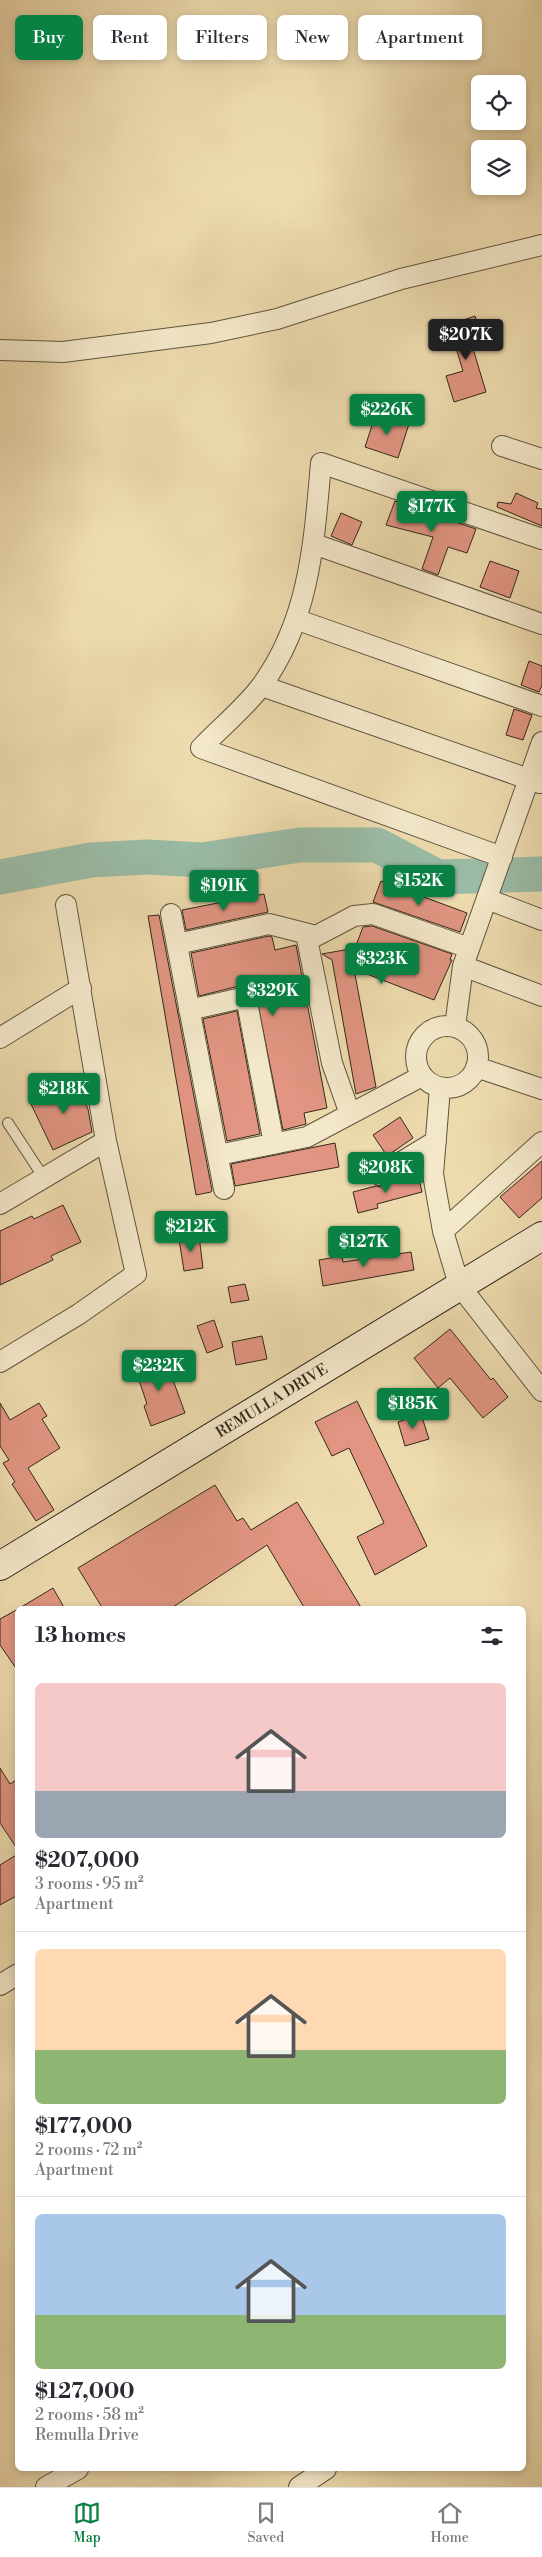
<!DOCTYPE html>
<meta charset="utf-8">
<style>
:root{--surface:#fff;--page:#f2f2f3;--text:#2b2b33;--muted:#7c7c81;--line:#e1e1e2;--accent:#0b8043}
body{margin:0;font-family:"Libre Bodoni",serif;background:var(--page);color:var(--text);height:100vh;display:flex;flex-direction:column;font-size:19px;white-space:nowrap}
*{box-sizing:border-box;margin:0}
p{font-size:16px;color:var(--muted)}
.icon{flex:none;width:28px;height:28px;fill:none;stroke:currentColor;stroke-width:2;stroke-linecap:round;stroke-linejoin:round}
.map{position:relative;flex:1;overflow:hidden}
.side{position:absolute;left:15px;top:1606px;width:511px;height:865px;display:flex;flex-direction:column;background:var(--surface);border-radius:8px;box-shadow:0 2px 8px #0003}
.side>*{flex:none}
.top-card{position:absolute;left:15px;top:15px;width:512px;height:45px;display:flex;gap:10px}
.buttons{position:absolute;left:471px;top:75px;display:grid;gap:10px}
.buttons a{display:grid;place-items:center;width:55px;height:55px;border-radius:8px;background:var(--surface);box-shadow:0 2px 8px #0003;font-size:25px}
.price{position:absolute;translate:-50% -42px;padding:0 11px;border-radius:5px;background:var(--accent);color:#fff;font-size:16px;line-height:32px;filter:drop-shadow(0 1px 2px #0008)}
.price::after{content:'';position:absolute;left:50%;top:30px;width:15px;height:11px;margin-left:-8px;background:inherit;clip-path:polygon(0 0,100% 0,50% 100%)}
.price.selected{background:#222;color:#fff}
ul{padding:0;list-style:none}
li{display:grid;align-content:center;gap:10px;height:265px;padding:0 20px}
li+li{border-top:1px solid var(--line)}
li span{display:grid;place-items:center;height:155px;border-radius:8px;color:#555}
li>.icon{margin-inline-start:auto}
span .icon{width:90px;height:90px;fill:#fffc;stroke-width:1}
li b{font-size:21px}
h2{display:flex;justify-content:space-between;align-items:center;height:60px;padding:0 20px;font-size:21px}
.pill{padding:0 18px;border-radius:8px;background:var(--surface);box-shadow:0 2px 8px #0003;font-size:18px;line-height:45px}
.pill.selected{background:var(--accent);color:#fff}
.dock{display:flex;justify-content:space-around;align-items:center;height:70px;border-top:1px solid var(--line);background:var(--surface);font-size:14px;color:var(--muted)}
.dock a{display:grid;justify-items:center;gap:2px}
.dock .selected{color:var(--accent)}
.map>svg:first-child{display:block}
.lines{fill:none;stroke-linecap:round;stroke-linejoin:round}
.river{stroke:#9abca6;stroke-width:35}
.building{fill:#e19582;stroke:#32281b}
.service-casing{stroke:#615540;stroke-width:12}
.minor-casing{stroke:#615540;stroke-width:22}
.secondary-casing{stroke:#32281b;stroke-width:30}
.service{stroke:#f3e8ca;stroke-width:10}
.minor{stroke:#f3e8ca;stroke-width:20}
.secondary{stroke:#f3e8ca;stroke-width:28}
.labels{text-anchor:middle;stroke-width:5;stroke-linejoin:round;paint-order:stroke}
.street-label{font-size:15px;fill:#32281b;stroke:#f3e8ca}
</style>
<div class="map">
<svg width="542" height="2487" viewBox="0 0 542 2487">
<rect width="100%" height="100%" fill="#eddbae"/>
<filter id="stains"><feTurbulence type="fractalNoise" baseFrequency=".004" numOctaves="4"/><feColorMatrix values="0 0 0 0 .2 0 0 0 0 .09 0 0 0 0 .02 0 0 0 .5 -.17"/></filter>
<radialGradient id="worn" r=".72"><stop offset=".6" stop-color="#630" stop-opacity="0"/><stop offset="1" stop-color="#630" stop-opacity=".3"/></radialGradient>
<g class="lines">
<path class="river" d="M0,877l91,-17 56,-3 55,3 98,-15h77l61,32 104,-3"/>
</g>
<path class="building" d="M475,316l7,22 -11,4 15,50 -32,10 -8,-26 17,-5 -14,-46z
M376,413l33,11 -11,34 -33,-11z
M516,493l22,10 -2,5 6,1v17l-45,-19 1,-5 13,2z
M395,501l81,28 -9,24 -19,-6 -10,28 -16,-6 11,-32 -47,-12z
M341,513l21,9 -10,23 -21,-9z
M490,561l29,10 -9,27 -30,-11z
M529,661l13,5v19l-3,7 -18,-7z
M514,709l18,6 -9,25 -17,-5z
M381,881l86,32 -7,19 -87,-30z
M264,894l4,18 -82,18 -4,-20z
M159,915l53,275 -1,2 -15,3 -48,-279z
M372,926l80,28 -2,6h2l-18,40 -80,-31 22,118 -20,7 -24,-134 -10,-6 33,-6 8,-21z
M269,936l3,1 3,13 21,-5 31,163 -23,5 2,11 -23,6 -28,-140 -12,-5 -44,11 -8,-43z
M237,1011l23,123 -33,7 -24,-122z
M74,1078l14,31 4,23 -39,18 -22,-46 22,-11 -2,-4z
M400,1117l13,21 -26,18 -14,-21z
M335,1143l4,24 -104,19 -4,-22z
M542,1161v37l-23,20 -19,-21z
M418,1175l4,17 -45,12 1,4 -20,5 -5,-21 23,-6 5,1z
M63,1205l18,37 -30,14 2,4 -53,25v-54l32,-15 2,3z
M199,1236l4,32 -19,3 -5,-32z
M411,1252l3,18 -91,16 -4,-26 23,-4 1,6z
M245,1284l4,16 -18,3 -3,-16z
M214,1320l9,27 -16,6 -10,-27z
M450,1329l41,51 2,-2 15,19 -25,21 -33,-40 -12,10 -24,-30z
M262,1336l5,23 -31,6 -4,-23z
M165,1358l20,55 -34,13 -7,-20 3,-2 -12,-36z
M357,1401l70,145 -52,29 -18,-38 27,-14 -35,-75 -17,8 -17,-34z
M0,1403l10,17 29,-17 8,13 -5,3 18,29 -32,20 26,42 -18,11 -24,-37 3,-2 -12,-19 6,-3 -9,-14z
M421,1414l8,25 -24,7 -7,-24z
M215,1485l22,36 6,-3 8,12 46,-28 65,107h-57l-38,-64 -97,64h-67l-25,-41z
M53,1588l12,21h-47z
M18,1609v62l-18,-26v-26z
M0,1768l10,16 8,-5v71l-18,-27z
M18,1854v41l-18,10v-40z"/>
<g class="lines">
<g class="service-casing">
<path id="service" d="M8,1123l36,55"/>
</g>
<g class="minor-casing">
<path id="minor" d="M0,350l63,2 148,-19 66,-14 124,-40 141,-34
M502,446l40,13
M314,544l228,80
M298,620l244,86
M262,686l278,97
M502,857l-301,-109c18,-19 46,-42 61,-63 48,-67 52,-143 59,-222l221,76
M487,899l55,21
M171,914l53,275
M306,934l26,129 18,51
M177,944l92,-20 47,12 38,-20 19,-2 96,34
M463,966l79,30
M189,1010l57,-13 28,147
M416 1057a31 31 0 1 1 62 0a31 31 0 1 1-62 0Z
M455,1027l8,-61 79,-224
M0,1038l81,-50
M476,1067l66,22
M440,1088l-7,86 10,57 16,54 83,106
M218,1155l89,-18 115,-61
M380,1175l56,-34
M0,1204l106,-63
M443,1231l99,-89
M0,1362l79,-48 57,-40 -30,-133 -40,-236
M0,1985l18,-11
M46,2487l32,-18
M299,2487l27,-18"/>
</g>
<g class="secondary-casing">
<g id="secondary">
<path id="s1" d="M0,1566l542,-330"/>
</g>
</g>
<use href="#service" class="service"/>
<use href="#minor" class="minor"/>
<use href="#secondary" class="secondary"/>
</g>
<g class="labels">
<g class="street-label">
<text dy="5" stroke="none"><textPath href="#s1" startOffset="318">REMULLA DRIVE</textPath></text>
</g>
</g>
<rect width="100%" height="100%" filter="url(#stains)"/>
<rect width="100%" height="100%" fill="url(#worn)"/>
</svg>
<div class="buttons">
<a><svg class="icon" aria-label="locate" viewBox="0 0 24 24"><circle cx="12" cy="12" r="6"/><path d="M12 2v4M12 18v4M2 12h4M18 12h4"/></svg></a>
<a><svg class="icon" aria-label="layers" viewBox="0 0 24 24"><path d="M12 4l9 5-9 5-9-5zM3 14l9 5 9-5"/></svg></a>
</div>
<b class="price selected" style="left:466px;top:361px">$207K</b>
<b class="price" style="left:387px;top:436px">$226K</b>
<b class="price" style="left:432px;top:533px">$177K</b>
<b class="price" style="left:419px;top:907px">$152K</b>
<b class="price" style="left:224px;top:912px">$191K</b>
<b class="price" style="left:382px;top:985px">$323K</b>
<b class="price" style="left:273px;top:1017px">$329K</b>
<b class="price" style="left:64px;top:1115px">$218K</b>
<b class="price" style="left:386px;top:1194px">$208K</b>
<b class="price" style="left:191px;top:1253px">$212K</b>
<b class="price" style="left:364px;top:1268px">$127K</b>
<b class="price" style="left:159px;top:1392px">$232K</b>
<b class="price" style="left:413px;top:1430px">$185K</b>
<div class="top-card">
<a class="pill selected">Buy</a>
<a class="pill">Rent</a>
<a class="pill">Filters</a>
<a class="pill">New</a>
<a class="pill">Apartment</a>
</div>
<section class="side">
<h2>13 homes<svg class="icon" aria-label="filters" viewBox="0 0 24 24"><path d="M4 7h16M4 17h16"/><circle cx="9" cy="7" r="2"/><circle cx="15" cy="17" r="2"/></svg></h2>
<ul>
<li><span style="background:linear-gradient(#f6c9c9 70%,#9aa5b1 0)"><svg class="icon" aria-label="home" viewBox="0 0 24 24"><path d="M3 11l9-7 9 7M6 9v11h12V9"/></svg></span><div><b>$207,000</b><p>3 rooms · 95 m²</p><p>Apartment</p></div></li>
<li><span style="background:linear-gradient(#ffd9b3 65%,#8fb573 0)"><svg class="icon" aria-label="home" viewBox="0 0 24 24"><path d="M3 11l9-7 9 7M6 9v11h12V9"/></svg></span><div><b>$177,000</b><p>2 rooms · 72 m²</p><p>Apartment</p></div></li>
<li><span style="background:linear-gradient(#a9c7e8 65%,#8fb573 0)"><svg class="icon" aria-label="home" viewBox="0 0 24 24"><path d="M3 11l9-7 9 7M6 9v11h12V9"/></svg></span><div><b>$127,000</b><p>2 rooms · 58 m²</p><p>Remulla Drive</p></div></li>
</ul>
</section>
</div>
<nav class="dock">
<a class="selected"><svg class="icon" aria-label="map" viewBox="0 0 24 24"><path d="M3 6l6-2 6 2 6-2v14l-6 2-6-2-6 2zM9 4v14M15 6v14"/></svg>Map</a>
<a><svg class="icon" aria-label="saved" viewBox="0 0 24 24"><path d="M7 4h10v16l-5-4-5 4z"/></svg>Saved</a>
<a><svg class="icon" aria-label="home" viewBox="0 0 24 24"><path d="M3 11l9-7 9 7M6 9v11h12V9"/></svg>Home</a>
</nav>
